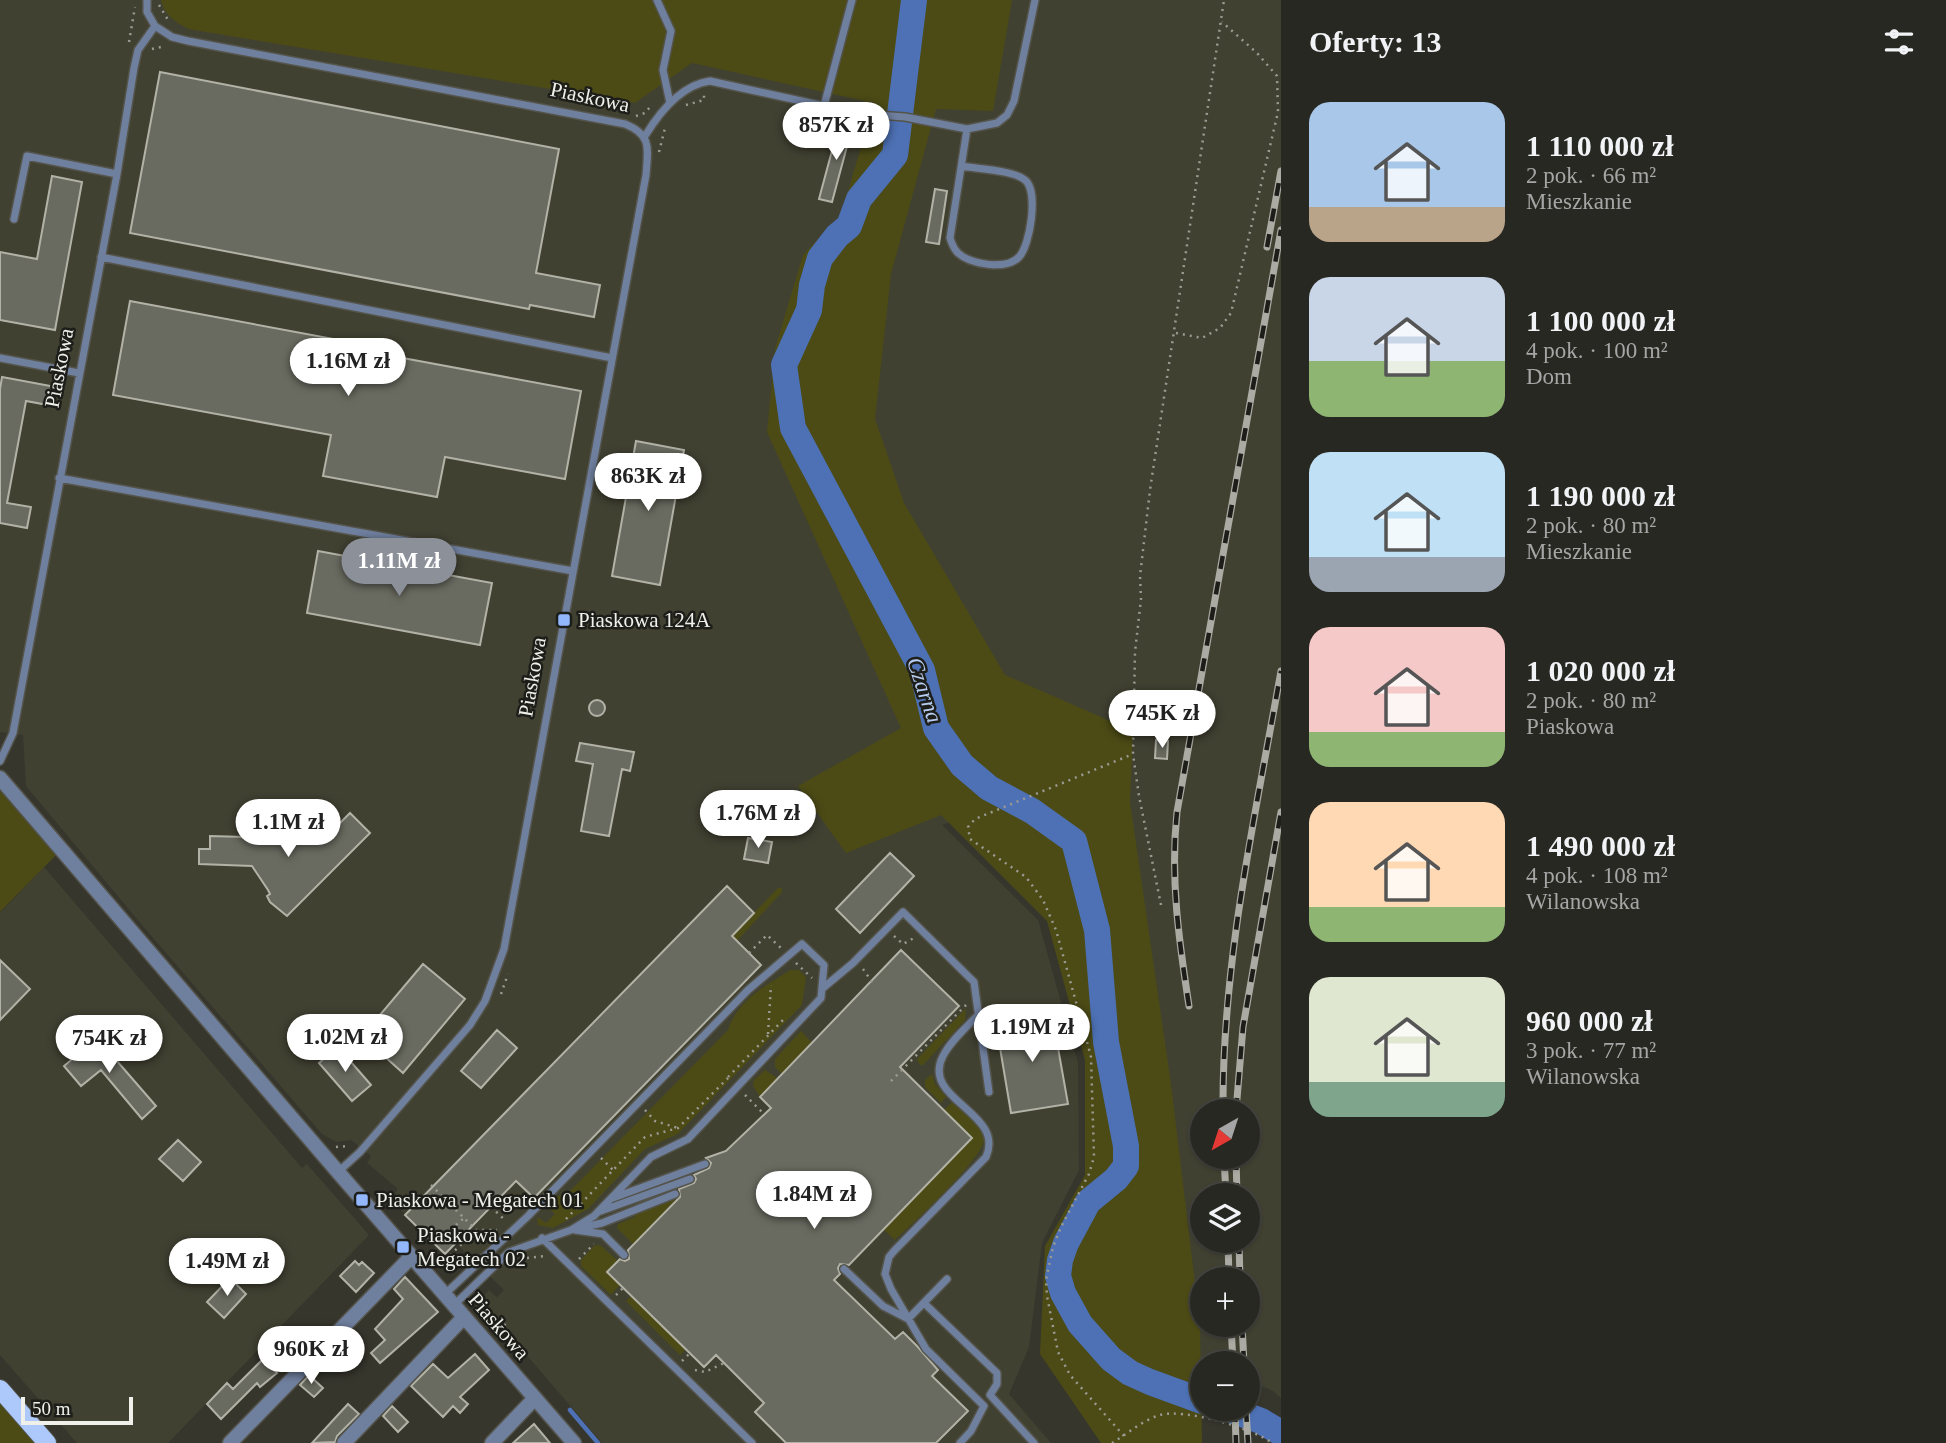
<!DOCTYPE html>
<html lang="pl">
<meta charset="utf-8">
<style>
:root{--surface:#282822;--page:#30302a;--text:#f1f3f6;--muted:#a5a6a5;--line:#444440;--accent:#8c9099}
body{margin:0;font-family:Georgia,serif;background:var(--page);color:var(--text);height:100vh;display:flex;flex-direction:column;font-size:26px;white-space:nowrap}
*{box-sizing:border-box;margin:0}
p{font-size:23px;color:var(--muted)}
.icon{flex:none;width:38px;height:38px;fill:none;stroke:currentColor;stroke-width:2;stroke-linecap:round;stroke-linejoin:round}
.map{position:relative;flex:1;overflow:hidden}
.side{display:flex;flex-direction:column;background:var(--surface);width:665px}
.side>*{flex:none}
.needle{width:46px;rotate:219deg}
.controls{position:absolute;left:1190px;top:1099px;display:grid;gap:14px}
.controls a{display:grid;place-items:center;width:70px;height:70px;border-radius:50%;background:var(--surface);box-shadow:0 2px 5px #0004,0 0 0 2px var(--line);font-size:35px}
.scale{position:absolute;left:21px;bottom:18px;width:112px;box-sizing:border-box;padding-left:7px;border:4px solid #f0f0ea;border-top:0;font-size:19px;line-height:24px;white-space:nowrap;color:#f0f0ea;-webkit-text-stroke:5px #1d1e19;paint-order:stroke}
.price{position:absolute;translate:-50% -60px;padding:0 16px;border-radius:24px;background:#fff;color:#222;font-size:23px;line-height:46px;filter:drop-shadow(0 2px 4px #0008)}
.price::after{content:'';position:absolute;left:50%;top:42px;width:21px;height:16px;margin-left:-10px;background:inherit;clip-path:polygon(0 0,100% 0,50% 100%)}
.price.current{background:var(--accent);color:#fff}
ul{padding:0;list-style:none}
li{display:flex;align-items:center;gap:21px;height:175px;padding:0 28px}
li span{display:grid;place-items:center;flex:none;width:196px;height:140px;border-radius:21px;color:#555}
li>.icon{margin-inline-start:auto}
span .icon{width:84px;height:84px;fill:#fffc;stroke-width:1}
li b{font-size:30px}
h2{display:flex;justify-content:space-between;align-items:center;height:84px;padding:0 28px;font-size:30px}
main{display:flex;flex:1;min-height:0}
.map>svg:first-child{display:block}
.built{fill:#414132;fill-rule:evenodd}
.green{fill:#4c4b16}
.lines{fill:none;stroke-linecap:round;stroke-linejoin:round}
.stream{stroke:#4d71b4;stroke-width:4.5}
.river{stroke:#4d71b4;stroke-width:26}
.building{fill:#6a6b60;stroke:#b2b2a7;stroke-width:2}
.lane-casing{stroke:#54544b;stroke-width:10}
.street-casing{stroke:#54544b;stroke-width:17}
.primary-casing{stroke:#54544b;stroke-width:20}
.path{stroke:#9b9b93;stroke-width:2.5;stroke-dasharray:2 5;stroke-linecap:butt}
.lane{stroke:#6f7f9e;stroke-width:7}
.street{stroke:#6f7f9e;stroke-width:14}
.primary{stroke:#adc8fa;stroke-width:18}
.rail-casing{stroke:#ababa4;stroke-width:7}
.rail{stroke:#1d1e19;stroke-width:4.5;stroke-dasharray:13;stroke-linecap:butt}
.poi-dot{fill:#92b7fd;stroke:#1d1e19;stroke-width:2.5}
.labels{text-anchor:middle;stroke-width:5;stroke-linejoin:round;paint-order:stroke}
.street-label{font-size:21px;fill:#f0f0ea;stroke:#1d1e19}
.poi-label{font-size:21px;fill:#f0f0ea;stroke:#1d1e19;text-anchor:start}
.water-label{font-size:23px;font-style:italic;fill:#b7ccf1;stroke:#1d1e19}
</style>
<main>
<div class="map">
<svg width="1281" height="1443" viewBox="0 0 1281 1443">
<rect width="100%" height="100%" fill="#36362d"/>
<path class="built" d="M0,0h1281v1398l-8,-7 -25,-11v-17h-46v6l-29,-3 -78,-146 26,-465 -179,70 96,95 40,143 1,107 -37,73 -13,104 -20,47 42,49h-449l-89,-104 -10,-16 -27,-10v-8l13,-15 8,7 7,-7 -14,-14 4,-4 -17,-17 -5,4 -16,-16 -11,11 -51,-51 5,-6 -4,-4 3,-4 -31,-26 4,-7 -20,-16 -15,2 -14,-8 -180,-209 -116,-139 -3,-51 -23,-3zM1202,1111h46v46h-46zM1202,1195h46v46h-46zM1202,1279h46v46h-46z
M44,867l258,301 5,-4 62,71 -201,208h-91l-77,-88v-442z"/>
<path class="green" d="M161,0h851l-19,111 -57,-2 -45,165 -16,145 29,84 101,172 128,56 -3,71 41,282 29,241 2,118h-101l-61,-89 5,-108 40,-71v-115l-38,-139 -106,-106 -95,38 -48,-67 103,-58 -134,-296 8,-83 28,-94 38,-40 33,-112 -182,-40 -57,40 -447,-74c-12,-7 -24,-14 -27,-29z
M0,791l56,64 -56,57z
M778,888h4v4l-45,49 -5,-5z
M790,970h9l7,7 -4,28 -124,129 -33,15 -57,60 -35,19 -15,-3 -1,-8 9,6 9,-9 -8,-8 8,-9 13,-4 160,-163c9,-29 37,-44 62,-60z
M966,1008l-1,12 -42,45h-3l-3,-6z
M801,1031l11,12 -30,31 -7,-7v-8z
M765,1070l12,8 -17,19 -7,-11 1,-6z
M932,1074l3,10 11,13 -5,6 -16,-16v-7z
M952,1102c9,9 30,24 32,37 1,18 -73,86 -89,101l-12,-11 89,-91 -28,-28z
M676,1199l-42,46 -17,-17 1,-4 17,-7v-2z
M600,1245l18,16 -11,11 13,13 -9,10 -30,-29v-6l13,-14z
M631,1296l55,53 -6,6 -54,-54z
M0,1398l39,45h-39z"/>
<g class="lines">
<path class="stream" d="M570,1410l28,33"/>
<path class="river" d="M914,0l-19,155 -36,44 -10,27 -12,10 -17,22 -8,27 -3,25 -25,55 9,63 129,242 14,58 26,37 27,23 43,23 42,30 23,89 9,112 20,104v20l-10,13 -28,23 -22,41 -6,17 -2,16 5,17 17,31 31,35 19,14 20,9 52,19
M1229,1409l32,12 20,12"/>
</g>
<path class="building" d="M160,72l399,77 -23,124 64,12 -6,32 -64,-12 -1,4 -399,-76z
M840,121l13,3 -21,78 -13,-3z
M52,176l30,6 -27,148 -55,-10v-68l37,7z
M935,189l12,2 -8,53 -13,-2z
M130,301l225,42 -1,6 227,42 -16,88 -120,-22 -8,40 -114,-21 8,-41 -218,-40z
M2,377l54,10 -3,19 -27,-5 -19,102 24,4 -4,21 -27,-5v-134z
M636,441l48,9 -24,135 -48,-9z
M318,551l174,32 -12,62 -173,-32z
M589 708a8 8 0 1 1 16 0a8 8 0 1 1-16 0Z
M1156,740l12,1 -1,18 -12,-1z
M580,743l54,9 -4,19 -8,-2 -13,67 -28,-5 12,-67 -17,-3z
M350,813l20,20 -83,83 -17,-14 -3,-6 3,-2 -2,-4 -16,-24 -53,-2v-15h11v-13l77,2 16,-15 19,18z
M748,838l24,4 -4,21 -24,-4z
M890,853l24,23 -54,57 -24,-24z
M727,886l27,27 -22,23 29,29 -227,233 -18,-17 -71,73 -40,-39z
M901,950l58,56 -59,61 72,71 -123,127 -9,-1 -2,4 2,6 -6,6 61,59 8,-7 14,14 21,24 -6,6 36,35 -32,32h-150l-31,-31 9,-9 -48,-48 -12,12 -97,-95 13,-13 5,2 4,-2 -1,-9 52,-53 -1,-8 15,-6 2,-4 -2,-4 15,-7 2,-5 -5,-5 20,-7 45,-43 -11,-11z
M0,960l30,29 -30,31z
M423,964l42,35 -62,74 -19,-17 6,-7 -10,-9 12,-14 -13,-10z
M1052,1014l16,90 -57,9 -15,-89z
M497,1030l20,18 -36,40 -20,-17z
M97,1038l59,68 -14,13 -41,-49 -20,16 -17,-20z
M338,1047l33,38 -19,16 -33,-38z
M178,1140l23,22 -18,19 -24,-22z
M355,1261l4,4 3,-3 12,11 -18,19 -16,-16z
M405,1277l33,35 -58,51 -9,-10 14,-13 -10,-11 28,-30 -9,-10z
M230,1278l16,16 -22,24 -17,-16z
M268,1354l9,10 -5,5 5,4 -17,14 -3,-4 -36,36 -14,-15 20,-21 6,6z
M475,1354l14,16 -29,27 8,7 -8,9 -7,-7 -10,11 -32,-31 22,-22 15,14z
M309,1375l14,13 -9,9 -14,-12z
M348,1404l11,10 -22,22 -2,6 -23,1z
M392,1406l16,16 -10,10 -15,-16z
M534,1424l16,19h-37z"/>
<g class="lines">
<g class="lane-casing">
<path id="lane" d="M657,0l14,31 -8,39 7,33
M155,26l17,11 16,4 437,83c27,11 23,24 21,51l-142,774 -19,52 -15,24 -110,127 -22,20
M824,106l28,-106
M645,136c14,-23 36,-51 65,-55l114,25 40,8 41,3 62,12 30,-6 10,-8 7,-14 21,-101
M962,166c16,3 51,4 63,14 14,11 5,66 -6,77 -13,14 -49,7 -61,-4 -5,-5 -6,-9 -8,-15l17,-109
M14,219l13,-63 90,18
M101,257l511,101
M0,358l79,15
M59,478l514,93
M0,761l13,-28 104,-559 17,-106 4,-18 17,-24 -8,-14v-12
M823,988l30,-25 50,-51 71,70 15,110
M613,1198l92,-34
M598,1212l92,-33
M580,1228l22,-5 73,-29
M575,1230l28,4 21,21
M542,1238l210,205
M844,1269l39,37 25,13 39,-40
M445,1294l83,-78 220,-226 54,-46 22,21 -3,33 -133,141 -37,18 -57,59 -23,14 -62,22 -55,53
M924,1303l73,70v11l-7,11 44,48
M960,1443l11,-12 13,-25 -58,-57 -35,-60 -6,-15 4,-17 5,-6 92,-94c20,-45 -66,-57 -43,-101 8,-16 24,-29 36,-42"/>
</g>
<g class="street-casing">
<path id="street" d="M0,778l338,394 236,271
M230,1443l182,-187
M344,1443l120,-126
M492,1443l43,-45"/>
</g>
<g class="primary-casing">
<path id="primary" d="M0,1389l47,54"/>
</g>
<path class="path" d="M159,5l9,15
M129,42l6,-35
M152,49l13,-3
M686,105l18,-5v-5
M636,116l9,-3 5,-6
M659,152l6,-24
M1176,333l26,5 18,-10 11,-15 47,-201 -1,-36 -20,-23 -35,-31
M1161,905l-22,-109 -6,-42 2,-102 6,-53 -1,-23 10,-86 74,-490
M894,936l9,8 11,-6
M749,953l18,-18 15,14
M796,963l16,15
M863,969l9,13
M501,994l7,-20
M768,1034l3,-49
M728,1077l56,-58
M891,1081l75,-76
M745,1095l19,19
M645,1110l10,11 23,7
M336,1147l14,-1
M601,1158l12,12
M431,1185l45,45h21
M491,1207l15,14
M566,1219l79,-82 33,-9 50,-50
M456,1225l8,-7
M451,1256l11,10
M527,1258l18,-2
M579,1259l15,-15
M440,1265l36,-35
M616,1295l7,-7
M484,1318l24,8
M682,1361l8,-8
M695,1370l10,2 19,-9
M1124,1436l-54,-61 -12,-23 -11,-56 -1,-16 7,-33 8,-20 28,-53 5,-17 -3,-100 -5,-19 -30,-108 -13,-30 -17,-23 -56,-38 -2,-12 7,-8 158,-65
M1112,1443c15,-9 31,-23 48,-28 23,-7 93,13 112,28"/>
<use href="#lane" class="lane"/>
<use href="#street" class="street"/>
<use href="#primary" class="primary"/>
<g class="rail-casing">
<path id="rail" d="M1267,247l14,-76
M1189,1006c-10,-65 -19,-128 -12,-194l104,-582
M1223,1111c-1,-149 32,-294 58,-440
M1236,1111l7,-84 38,-215
M1224,1157l2,38
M1236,1157l1,38
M1228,1241l1,38
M1239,1241l1,38
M1231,1325l2,38
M1242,1325l2,38
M1235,1409l1,34
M1246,1409l2,34"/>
</g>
<use href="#rail" class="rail"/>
</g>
<g class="poi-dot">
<rect x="557" y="613" width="14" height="14" rx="3.5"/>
<rect x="355" y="1193" width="14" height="14" rx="3.5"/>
<rect x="396" y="1240" width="14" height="14" rx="3.5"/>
</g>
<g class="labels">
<g class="street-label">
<text transform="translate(590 97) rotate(12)" y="7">Piaskowa</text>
<text transform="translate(59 368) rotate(-79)" y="7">Piaskowa</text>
<text transform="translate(532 677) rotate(-80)" y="7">Piaskowa</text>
<text transform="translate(499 1326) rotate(49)" y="7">Piaskowa</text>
</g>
<g class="poi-label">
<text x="578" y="627">Piaskowa 124A</text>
<text x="376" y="1207">Piaskowa - Megatech 01</text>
<text x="417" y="1242">Piaskowa -<tspan x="417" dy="24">Megatech 02</tspan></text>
</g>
<g class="water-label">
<text transform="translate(925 690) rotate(71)" y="8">Czarna</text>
</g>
</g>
</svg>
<div class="controls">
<a><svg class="needle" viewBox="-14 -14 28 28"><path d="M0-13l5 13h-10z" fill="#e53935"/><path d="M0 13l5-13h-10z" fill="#a5a6a5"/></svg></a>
<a><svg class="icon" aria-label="layers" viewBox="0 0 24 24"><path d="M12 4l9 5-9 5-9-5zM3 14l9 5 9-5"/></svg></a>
<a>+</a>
<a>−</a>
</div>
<div class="scale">50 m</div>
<b class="price" style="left:836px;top:162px">857K zł</b>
<b class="price" style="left:348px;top:398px">1.16M zł</b>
<b class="price" style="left:648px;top:513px">863K zł</b>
<b class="price current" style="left:399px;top:598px">1.11M zł</b>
<b class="price" style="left:1162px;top:750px">745K zł</b>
<b class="price" style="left:758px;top:850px">1.76M zł</b>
<b class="price" style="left:288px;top:859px">1.1M zł</b>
<b class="price" style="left:1032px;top:1064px">1.19M zł</b>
<b class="price" style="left:345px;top:1074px">1.02M zł</b>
<b class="price" style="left:109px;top:1075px">754K zł</b>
<b class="price" style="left:814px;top:1231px">1.84M zł</b>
<b class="price" style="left:227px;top:1298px">1.49M zł</b>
<b class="price" style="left:311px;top:1386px">960K zł</b>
</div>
<section class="side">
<h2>Oferty: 13<svg class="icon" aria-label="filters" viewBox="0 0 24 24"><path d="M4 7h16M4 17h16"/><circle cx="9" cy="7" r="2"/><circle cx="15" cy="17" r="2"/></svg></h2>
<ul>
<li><span style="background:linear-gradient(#a9c7e8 75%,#b9a48a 0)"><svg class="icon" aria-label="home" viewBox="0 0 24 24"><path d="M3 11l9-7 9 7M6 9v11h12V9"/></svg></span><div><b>1 110 000 zł</b><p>2 pok. · 66 m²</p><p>Mieszkanie</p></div></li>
<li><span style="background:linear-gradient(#c9d6e8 60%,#8fb573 0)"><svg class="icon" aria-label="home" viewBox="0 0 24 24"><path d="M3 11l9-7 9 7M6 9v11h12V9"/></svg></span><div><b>1 100 000 zł</b><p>4 pok. · 100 m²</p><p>Dom</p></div></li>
<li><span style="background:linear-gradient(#bfe0f5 75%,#9aa5b1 0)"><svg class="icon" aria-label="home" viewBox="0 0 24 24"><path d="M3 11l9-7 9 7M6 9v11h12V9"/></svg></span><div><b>1 190 000 zł</b><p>2 pok. · 80 m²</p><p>Mieszkanie</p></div></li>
<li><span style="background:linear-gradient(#f6c9c9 75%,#8fb573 0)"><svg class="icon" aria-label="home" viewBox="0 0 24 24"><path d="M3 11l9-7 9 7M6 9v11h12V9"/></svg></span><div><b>1 020 000 zł</b><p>2 pok. · 80 m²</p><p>Piaskowa</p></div></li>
<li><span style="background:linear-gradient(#ffd9b3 75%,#8fb573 0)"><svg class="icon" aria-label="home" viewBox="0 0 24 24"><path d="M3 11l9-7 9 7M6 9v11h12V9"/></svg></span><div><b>1 490 000 zł</b><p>4 pok. · 108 m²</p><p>Wilanowska</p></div></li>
<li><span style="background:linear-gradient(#dfe7d0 75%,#7fa58c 0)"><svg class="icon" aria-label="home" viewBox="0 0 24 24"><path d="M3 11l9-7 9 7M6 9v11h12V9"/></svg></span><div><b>960 000 zł</b><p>3 pok. · 77 m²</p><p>Wilanowska</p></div></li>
</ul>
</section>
</main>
